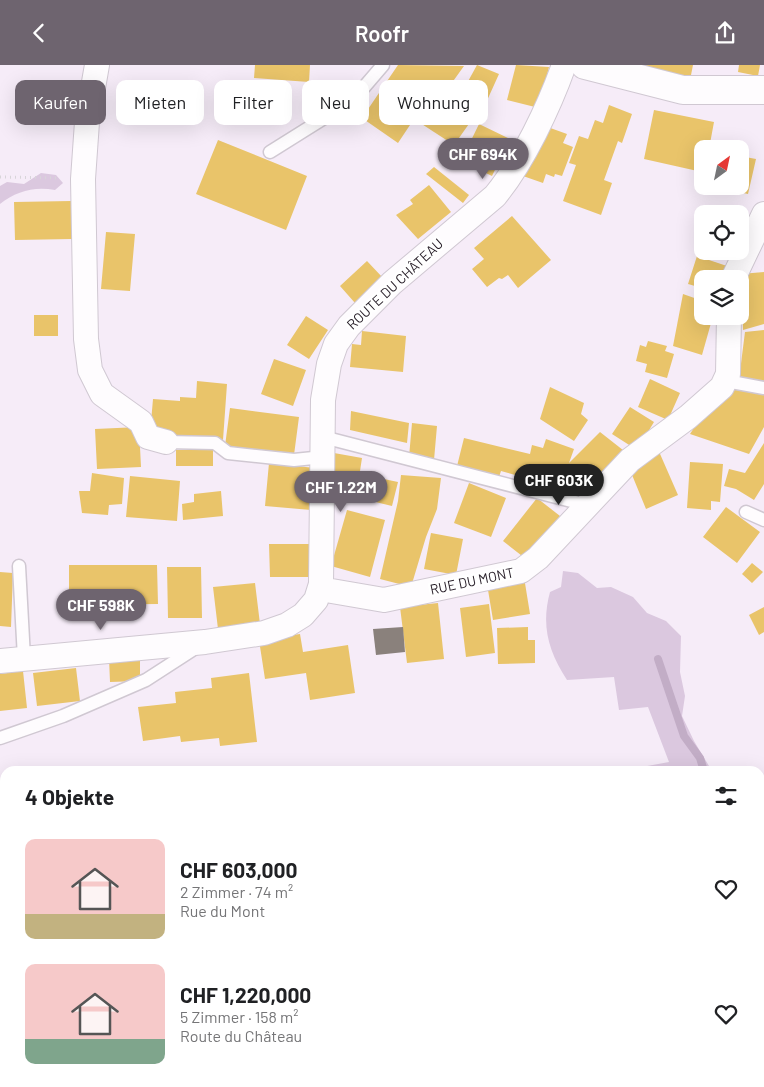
<!DOCTYPE html>
<html lang="de">
<meta charset="utf-8">
<style>
:root{--surface:#fff;--page:#f2f2f2;--text:#202124;--muted:#757577;--accent:#6e646f}
body{margin:0;font-family:Barlow,sans-serif;background:var(--page);color:var(--text);height:100vh;display:flex;flex-direction:column;font-size:19px;white-space:nowrap}
*{box-sizing:border-box;margin:0}
p{font-size:16px;color:var(--muted)}
.icon{flex:none;width:28px;height:28px;fill:none;stroke:currentColor;stroke-width:2;stroke-linecap:round;stroke-linejoin:round}
.map{position:relative;flex:1;overflow:hidden}
.sheet{position:absolute;left:0px;top:701px;width:765px;height:321px;display:flex;flex-direction:column;background:var(--surface);border-radius:15px 15px 0 0;box-shadow:0 5px 20px #0002}
.sheet>*{flex:none}
.top-card{position:absolute;left:15px;top:15px;width:500px;height:45px;display:flex;gap:10px}
.needle{width:32px;rotate:33deg}
.controls{position:absolute;left:694px;top:75px;display:grid;gap:10px}
.controls a{display:grid;place-items:center;width:55px;height:55px;border-radius:10px;background:var(--surface);box-shadow:0 5px 20px #0002;font-size:25px}
.price{position:absolute;translate:-50% -42px;padding:0 11px;border-radius:18px;background:var(--accent);color:#fff;font-size:16px;line-height:32px;filter:drop-shadow(0 1px 2px #0008)}
.price::after{content:'';position:absolute;left:50%;top:30px;width:15px;height:11px;margin-left:-8px;background:inherit;clip-path:polygon(0 0,100% 0,50% 100%)}
.price.current{background:#222;color:#fff}
ul{padding:0;list-style:none}
li{display:flex;align-items:center;gap:15px;height:125px;padding:0 25px}
li span{display:grid;place-items:center;flex:none;width:140px;height:100px;border-radius:10px;color:#555}
li>.icon{margin-inline-start:auto}
span .icon{width:60px;height:60px;fill:#fffc;stroke-width:1}
li b{font-size:21px}
h2{display:flex;justify-content:space-between;align-items:center;height:60px;padding:0 25px;font-size:21px}
.chip{padding:0 18px;border-radius:10px;background:var(--surface);box-shadow:0 5px 20px #0002;font-size:18px;line-height:45px}
.chip.current{background:var(--accent);color:#fff}
header{display:flex;justify-content:space-between;align-items:center;height:65px;padding:0 25px;background:var(--accent);color:#fff;font-size:22px;font-weight:600}
.map>svg:first-child{display:block}
.forest{fill:#dbc8df}
.homes{fill:#e9c46a}
.industry{fill:#8a817c}
.lines{fill:none;stroke-linecap:round;stroke-linejoin:round}
.stream{stroke:#c2adc6;stroke-width:8}
.service-casing{stroke:#d0c8d2;stroke-width:15}
.minor-casing{stroke:#d0c8d2;stroke-width:26}
.tertiary-casing{stroke:#d0c8d2;stroke-width:30}
.path{stroke:#d8d5d9;stroke-width:3;stroke-dasharray:1 4;stroke-linecap:butt}
.service{stroke:#fefcfe;stroke-width:12}
.minor{stroke:#fefcfe;stroke-width:24}
.tertiary{stroke:#fefcfe;stroke-width:28}
.labels{text-anchor:middle;stroke-width:5;stroke-linejoin:round;paint-order:stroke}
.street-label{font-size:14px;fill:#241b25;stroke:#fff}
</style>
<header><svg class="icon" aria-label="back" viewBox="0 0 24 24"><path d="M15 5l-7 7 7 7"/></svg>Roofr<svg class="icon" aria-label="share" viewBox="0 0 24 24"><path d="M12 15V3M7 8l5-5 5 5M5 13v7h14v-7"/></svg></header>
<div class="map">
<svg width="764" height="1022" viewBox="0 0 764 1022">
<rect width="100%" height="100%" fill="#f6ecf8"/>
<path class="forest" d="M41,108l15,2 7,8 -8,7c-20,-4 -39,1 -55,14v-18l7,-4 17,2z
M563,506l15,2 19,15 14,-1 22,10 14,16 19,8 15,15 -1,36 5,24 -3,20 12,25 18,30h-92l49,-9 -21,-55 -29,3 -5,-33 -47,3c-19,-29 -26,-55 -17,-88l11,-5z
M524,1018h111l3,4h-115z"/>
<path class="homes" d="M255,0h55l-1,17 -55,-4z
M398,0l66,1 -18,25 -12,-8 -4,7 24,17 23,-42 22,9 -19,42 -4,-2 -22,31 -40,-26 -16,24 -36,-25z
M516,0l33,2 -10,41 -32,-8z
M629,0h64l-3,15z
M739,0h21l-2,11 -20,-4z
M609,40l23,9 -10,29 -4,-2 -14,39 8,3 -11,32 -38,-14 13,-36 -7,-2 10,-27 9,3 7,-19 8,3z
M654,45l60,12 -5,27h-7v23l-58,-13z
M479,59l31,15 -18,37 -31,-15z
M542,60l25,9 -4,9 10,4 -11,29 -7,-2 -1,3 -8,-3 -3,9 -20,-7z
M218,75l89,36 -21,54 -90,-36z
M740,91l16,3 -8,35 -32,-7 24,-1z
M434,102l35,28 -6,8 -37,-29z
M429,120l22,27 -33,27 -22,-24 17,-11 -3,-4z
M71,136l1,38 -57,1 -1,-38z
M512,151l39,44 -33,28 -10,-13 -6,4 -3,-1 -12,9 -15,-18 12,-10 -10,-11z
M106,167l29,2 -5,57 -29,-2z
M697,191l33,11 -3,12h-25v9l-14,-4z
M367,196l16,17 -28,25 -15,-17z
M764,207v52l-21,6 -2,-56z
M683,229l17,6 -2,7 4,2v7h11l-11,39 -29,-9z
M34,250h24v21h-24z
M306,251l22,14 -19,29 -22,-14z
M764,265v55l-25,-6 6,-47z
M362,266l44,5 -3,36 -53,-5 2,-23 9,1z
M648,276l19,5 -2,5 9,3 -7,24 -22,-6 2,-8 -11,-3 4,-16 6,2z
M274,294l32,11 -13,36 -32,-12z
M650,314l30,14 -12,27 -30,-13z
M197,316l30,3 -4,56 -73,-6 3,-35 27,2v-4l16,1z
M550,322l34,16 -3,11 7,6 -14,21 -34,-22z
M736,322l28,6v34l-15,27 -59,-20 21,-32z
M630,342l24,15 -17,28 -25,-16z
M230,343l69,9 -5,38 -69,-9z
M351,346l58,12 -2,20 -57,-13z
M412,358l25,3 -3,34 -25,-3z
M139,362l2,40 -44,2 -2,-40z
M600,367l28,22 -38,40 -13,1 -42,-9 2,-5 -36,-10 -2,6 -42,-11 7,-28 66,16 2,-9 11,3 3,-9 28,10 -5,14z
M764,378v41l-10,16 -18,-11 -12,-3 5,-17 16,4z
M657,382l21,48 -32,14 -16,-39z
M176,385h37v16h-37z
M334,388l28,5 -4,26 -28,-5z
M690,397l33,2 -3,38 -9,-1v9l-24,-2z
M269,398l46,5 -4,42 -46,-4z
M92,408l32,5 -2,26 -13,1 -1,10 -26,-2 -3,-22h11z
M365,410l33,7 -6,24 -33,-8z
M401,410l40,3 -4,31 -11,28 -15,50 -31,-8 18,-78z
M130,411l50,5 -3,40 -51,-4z
M469,418l37,15 -15,39 -37,-14z
M221,426l2,25 -40,4 -1,-16 12,-2v-8z
M537,433l23,18 -34,43 -23,-18z
M726,442l34,25 -23,31 -34,-26z
M347,445l38,10 -15,57 -39,-11z
M431,468l32,6 -7,36 -32,-6z
M269,479h44v33h-43z
M752,498l11,9 -11,11 -10,-9z
M69,500h88l1,39 -89,1z
M167,502h34l1,51h-34z
M0,507l13,1 -2,54 -11,-1z
M524,512l6,37 -37,6 -6,-36z
M255,518l5,41 -42,5 -5,-42z
M438,538l6,56 -37,4 -7,-56z
M489,539l6,49 -29,4 -6,-49z
M764,542v25l-5,3 -10,-20z
M528,562v13h7v23l-37,1 -1,-36z
M300,569l3,18 45,-7 7,48 -45,7 -4,-27 -41,6 -6,-39z
M140,592v24l-30,1 -1,-24z
M76,603l4,33 -43,5 -4,-33z
M23,606l4,37 -27,3v-37z
M249,608l8,69 -37,4 -1,-8 -38,4 -1,-6 -37,5 -5,-34 38,-4 -1,-11 37,-4 -1,-10z"/>
<path class="industry" d="M403,562l2,25 -29,3 -3,-26z"/>
<g class="lines">
<path class="stream" d="M658,594l26,77 16,22 4,13"/>
<g class="service-casing">
<path id="service" d="M270,87l83,-52 30,-35
M726,316l38,7
M323,372l264,68
M166,377l49,1 13,10 66,7 29,-3
M746,447l18,8
M19,501l5,92
M0,673l63,-22 83,-36 51,-33"/>
</g>
<g class="minor-casing">
<path id="minor" d="M97,0l-10,57 -4,57 3,160 4,31 12,24 39,28 7,15 18,5
M733,214l31,-65
M320,524l64,11 137,-29 17,-13 92,-98 58,-43 34,-30 6,-13 1,-58
M0,596l205,-19 59,-9 23,-8 16,-10 13,-15 5,-16 2,-184 6,-36 7,-20 13,-18 43,-43 103,-87c28,-34 54,-89 69,-131
M760,861l4,-5
M541,1022l6,-4"/>
</g>
<g class="tertiary-casing">
<path id="tertiary" d="M585,0l98,25h81"/>
</g>
<path class="path" d="M0,112l59,1"/>
<use href="#service" class="service"/>
<use href="#minor" class="minor"/>
<use href="#tertiary" class="tertiary"/>
</g>
<g class="labels">
<g class="street-label">
<text transform="translate(395 219) rotate(-43)" y="5">ROUTE DU CHÂTEAU</text>
<text transform="translate(472 516) rotate(-12)" y="5">RUE DU MONT</text>
</g>
</g>
</svg>
<div class="controls">
<a><svg class="needle" viewBox="-14 -14 28 28"><path d="M0-13l5 13h-10z" fill="#e53935"/><path d="M0 13l5-13h-10z" fill="#757577"/></svg></a>
<a><svg class="icon" aria-label="locate" viewBox="0 0 24 24"><circle cx="12" cy="12" r="6"/><path d="M12 2v4M12 18v4M2 12h4M18 12h4"/></svg></a>
<a><svg class="icon" aria-label="layers" viewBox="0 0 24 24"><path d="M12 4l9 5-9 5-9-5zM3 14l9 5 9-5"/></svg></a>
</div>
<b class="price" style="left:483px;top:115px">CHF 694K</b>
<b class="price current" style="left:559px;top:441px">CHF 603K</b>
<b class="price" style="left:341px;top:448px">CHF 1.22M</b>
<b class="price" style="left:101px;top:566px">CHF 598K</b>
<div class="top-card">
<a class="chip current">Kaufen</a>
<a class="chip">Mieten</a>
<a class="chip">Filter</a>
<a class="chip">Neu</a>
<a class="chip">Wohnung</a>
</div>
<section class="sheet">
<h2>4 Objekte<svg class="icon" aria-label="filters" viewBox="0 0 24 24"><path d="M4 7h16M4 17h16"/><circle cx="9" cy="7" r="2"/><circle cx="15" cy="17" r="2"/></svg></h2>
<ul>
<li><span style="background:linear-gradient(#f6c9c9 75%,#c2b280 0)"><svg class="icon" aria-label="home" viewBox="0 0 24 24"><path d="M3 11l9-7 9 7M6 9v11h12V9"/></svg></span><div><b>CHF 603,000</b><p>2 Zimmer · 74 m²</p><p>Rue du Mont</p></div><svg class="icon" aria-label="heart" viewBox="0 0 24 24"><path d="M12 20l-8-8c-3-5 5-10 8-4 3-6 11-1 8 4z"/></svg></li>
<li><span style="background:linear-gradient(#f6c9c9 75%,#7fa58c 0)"><svg class="icon" aria-label="home" viewBox="0 0 24 24"><path d="M3 11l9-7 9 7M6 9v11h12V9"/></svg></span><div><b>CHF 1,220,000</b><p>5 Zimmer · 158 m²</p><p>Route du Château</p></div><svg class="icon" aria-label="heart" viewBox="0 0 24 24"><path d="M12 20l-8-8c-3-5 5-10 8-4 3-6 11-1 8 4z"/></svg></li>
</ul>
</section>
</div>
